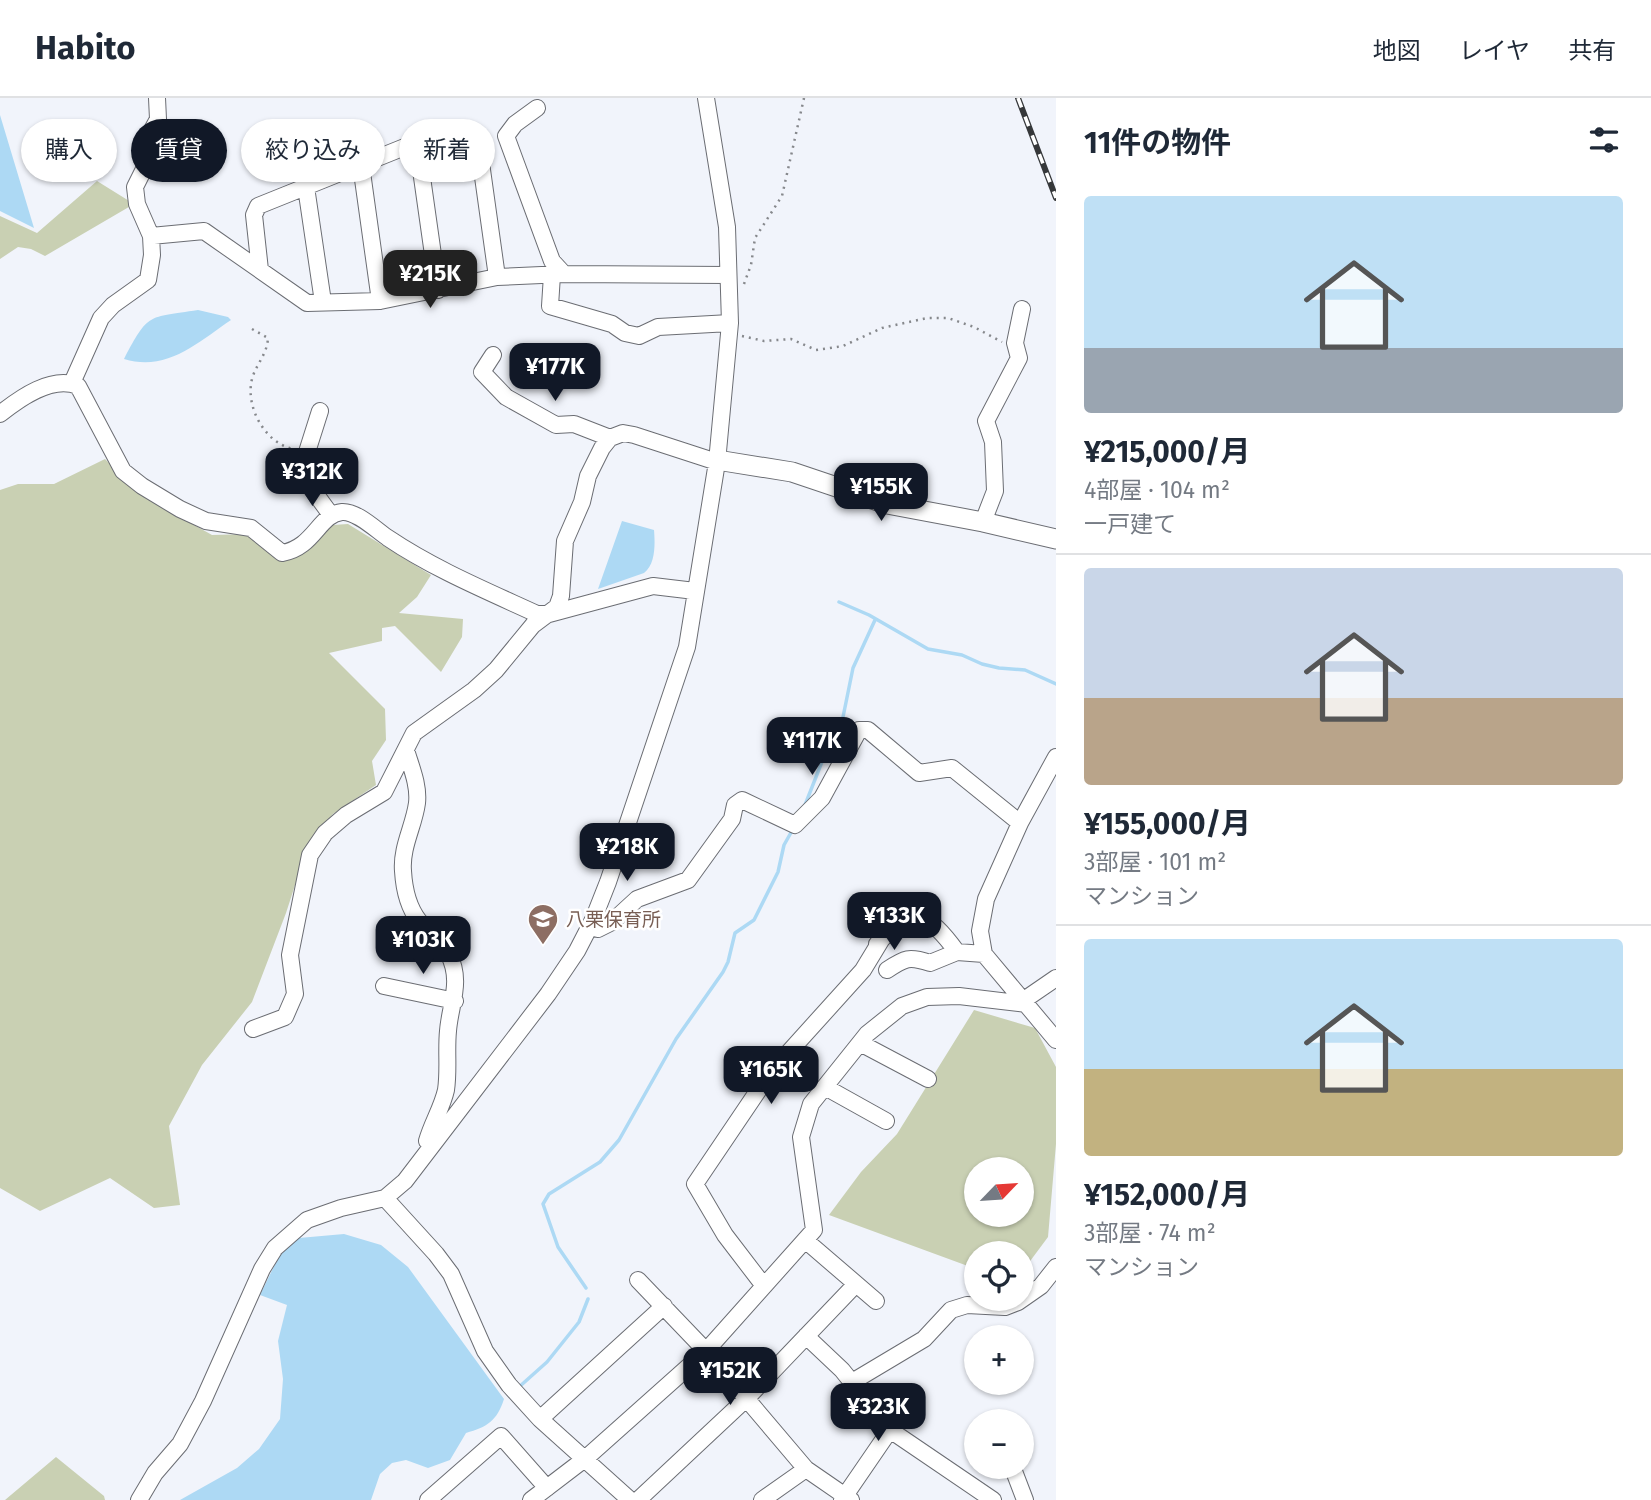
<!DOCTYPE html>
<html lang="ja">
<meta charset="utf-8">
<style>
:root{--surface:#fff;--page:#f2f2f3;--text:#1f2937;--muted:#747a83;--line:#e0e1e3;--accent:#111827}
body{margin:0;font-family:"Fira Sans","Noto Sans JP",sans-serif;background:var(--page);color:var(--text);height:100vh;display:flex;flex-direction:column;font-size:26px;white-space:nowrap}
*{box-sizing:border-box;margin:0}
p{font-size:23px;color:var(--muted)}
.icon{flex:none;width:38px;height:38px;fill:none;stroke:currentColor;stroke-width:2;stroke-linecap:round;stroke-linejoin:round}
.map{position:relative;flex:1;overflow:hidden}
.panel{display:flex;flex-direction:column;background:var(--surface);width:595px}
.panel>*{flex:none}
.guide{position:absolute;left:21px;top:21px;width:665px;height:63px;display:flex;gap:14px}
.needle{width:46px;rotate:65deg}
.fabs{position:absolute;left:964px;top:1059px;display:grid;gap:14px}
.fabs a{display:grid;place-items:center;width:70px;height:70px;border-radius:50%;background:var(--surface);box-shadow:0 2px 5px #0004;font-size:35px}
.price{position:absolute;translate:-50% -60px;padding:0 16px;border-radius:14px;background:var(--accent);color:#fff;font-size:23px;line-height:46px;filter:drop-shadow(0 2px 4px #0008)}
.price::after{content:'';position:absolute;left:50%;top:42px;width:21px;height:16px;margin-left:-10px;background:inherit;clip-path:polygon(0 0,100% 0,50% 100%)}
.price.on{background:#222;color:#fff}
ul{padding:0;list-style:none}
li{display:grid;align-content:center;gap:14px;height:371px;padding:0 28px}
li+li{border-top:2px solid var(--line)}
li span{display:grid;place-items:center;height:217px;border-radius:7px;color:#555}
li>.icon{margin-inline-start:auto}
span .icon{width:126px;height:126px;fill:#fffc;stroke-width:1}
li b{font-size:30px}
h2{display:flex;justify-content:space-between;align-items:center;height:84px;padding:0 28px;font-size:30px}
.tag{padding:0 24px;border-radius:32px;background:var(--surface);box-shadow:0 2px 5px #0004;font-size:24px;line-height:63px}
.tag.on{background:var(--accent);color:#fff}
header{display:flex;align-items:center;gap:42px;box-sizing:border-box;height:98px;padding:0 35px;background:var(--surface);border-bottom:2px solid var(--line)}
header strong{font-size:33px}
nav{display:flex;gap:38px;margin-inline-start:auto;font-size:24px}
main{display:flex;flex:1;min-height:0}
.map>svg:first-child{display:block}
.green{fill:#c9d0b3;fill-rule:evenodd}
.water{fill:#add9f4}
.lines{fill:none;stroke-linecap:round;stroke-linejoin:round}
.stream{stroke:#add9f4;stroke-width:3.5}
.minor-casing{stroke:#6b6d73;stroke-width:18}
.tertiary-casing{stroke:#6b6d73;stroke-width:21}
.path{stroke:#86888c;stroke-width:2.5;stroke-dasharray:2 5;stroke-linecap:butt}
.minor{stroke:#fff;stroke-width:16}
.tertiary{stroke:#fff;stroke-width:19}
.rail-casing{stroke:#36383a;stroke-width:6}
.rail{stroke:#fff;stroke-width:3.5;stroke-dasharray:10;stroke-linecap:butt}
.labels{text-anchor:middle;stroke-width:5;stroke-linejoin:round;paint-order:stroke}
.education-label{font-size:19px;fill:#785e54;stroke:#fff;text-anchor:start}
</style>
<header>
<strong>Habito</strong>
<nav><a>地図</a><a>レイヤ</a><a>共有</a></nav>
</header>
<main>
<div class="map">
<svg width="1056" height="1402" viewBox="0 0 1056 1402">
<rect width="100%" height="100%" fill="#f1f4fb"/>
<path class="green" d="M97,83l37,23 -89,52 -14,-7 -13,-2 -18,12v-43l37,17z
M105,361l36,36 71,40 37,-1 50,20 34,-29 15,-1 83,51 -14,22 -18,16 64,6 -1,18 -21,35 -46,-46 -13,2v13l-53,12 56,56 1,31 -14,21 4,24 -43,29 -27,37 -20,62 -34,89 -50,63 -33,61 11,79 -26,3 -44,-30 -70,33 -40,-23v-698l18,-6h36z
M974,912l61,18 21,39v77l-8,93 -26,35v-19h-46v16l-147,-54 32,-43 36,-38zM976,1071h46v45h-46z
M56,1359l48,39 1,4h-100z"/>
<path class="water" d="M0,16v1l34,113 -34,-17z
M198,212l30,7 3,3c-34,23 -64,52 -107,39 25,-47 23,-41 74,-49z
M622,423l32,9c1,13 2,34 -10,43l-46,16z
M344,1136l37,11 27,22 96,132c-7,22 -17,28 -38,34l-16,27 -22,8 -22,-8 -14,3 -12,11 -9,26h-191l57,-32 22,-19 21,-30 3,-40 -5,-38 9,-36 -27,-10 20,-41 19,-16z"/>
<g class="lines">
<path class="stream" d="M839,504l30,13 59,34 34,6 20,9 17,4 26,2 31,14
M805,707l22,-56 16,-32 10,-49 22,-48
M586,1190l-28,-41 -15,-43 6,-10 51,-32 19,-22 57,-101 47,-67 5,-10 7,-29 19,-13 24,-48 6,-27 9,-16
M519,1289l28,-25 32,-40 9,-23"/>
<g class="minor-casing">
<path id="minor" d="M537,10l-22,16 -9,12 46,125 12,13
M417,44l21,148
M361,67l19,136
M306,89l17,115
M151,138l53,-5 103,72 73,-2 117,-24 67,-3 164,1
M260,172l-6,-55 4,-9 159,-64 60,-8 20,143
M552,177l-2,31 62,18 13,9 14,3 19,-9 72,-4
M493,257l-11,17 24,25 50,28 18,-1 36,14
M72,285l29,-65 12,-13 35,-25 4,-25 -1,-19 -14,-32 -2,-17 13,-26 -1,-22 11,-20 -1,-21
M320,313l-13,41 5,37 19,26
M0,316c20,-16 52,-39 78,-28l45,85 19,15 38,23 26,12 45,7 31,25c32,-5 37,-39 60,-41 15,-1 34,18 46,26 46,31 99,53 149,76h12l104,-28 42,5
M983,424l12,-31 -2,-49 -7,-21 33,-63 -4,-15 7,-34
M406,652c5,17 13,35 11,53 -3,23 -16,44 -14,68 1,17 5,36 16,50 10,11 22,18 29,32 15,28 2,51 0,78 -2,20 1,39 -2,59 -4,18 -14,33 -19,51
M1056,659l-36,66 -34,76 -6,32 4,23 72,86
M589,829l9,2 14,-7 25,-23 51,-19 44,-61 3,-14 7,-5 53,25 27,-27 37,-68h9l51,43 33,-5 68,55
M877,846c36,-38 50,-33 80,8
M887,872c18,-12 22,-14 43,-7l27,-11 27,2
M384,888l71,15
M1024,902l32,-22
M253,931l32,-12 10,-23 -5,-39 20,-100 15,-22 21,-18 38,-23 30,-59 60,-43 22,-20 37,-45 24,-18 4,-11 4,-55 17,-39 6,-26 14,-28 8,-10 13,-5 11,2 83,27
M860,945l68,36
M825,989l61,34
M385,1100l51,56 15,20 34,77 24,34 31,34 90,81
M805,1142l71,61
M638,1182l68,71 100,118 45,31
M764,1188l-39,-51 -30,-51 75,-111 93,-103 20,-33
M806,1238l36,34 48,60 103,70
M852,1284l72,-43 27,-29 16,-5 38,2 13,-5 23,-16 15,-19
M540,1321l124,-113
M1012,1368l13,34
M139,1402l16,-27 25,-29 23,-43 59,-132 13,-21 32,-28 34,-12 44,-10 20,-17 143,-187 29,-43 16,-31 15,-38 79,-235 30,-185 13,-139 -3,-96 -21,-129
M428,1402l73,-64 46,52
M531,1402l55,-42 120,-107 108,-121 -13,-93 10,-33 56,-70 35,-28 25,-9 32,-1 68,8
M638,1402l109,-102 109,-114
M762,1402l44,-31
M842,1402l48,-70"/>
</g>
<g class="tertiary-casing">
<path id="tertiary" d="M717,362l75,12 95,32 96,18 73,17"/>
</g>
<path class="path" d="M744,186l7,-19 4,-27 27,-42 22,-98
M252,231l16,9c-1,17 -12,26 -16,41 -7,28 13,64 41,70
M742,238l22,5 27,-2 25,11 27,-4 39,-18 45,-10h21l26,9 28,15"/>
<use href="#minor" class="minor"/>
<use href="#tertiary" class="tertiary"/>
<g class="rail-casing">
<path id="rail" d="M1018,0l38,100"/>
</g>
<use href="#rail" class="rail"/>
</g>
<defs>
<g id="school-pin" transform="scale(1.575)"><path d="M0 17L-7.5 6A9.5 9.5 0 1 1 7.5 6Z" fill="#8d6e63" stroke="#fff"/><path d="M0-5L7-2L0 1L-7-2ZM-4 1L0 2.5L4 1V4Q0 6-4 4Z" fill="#fff"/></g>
</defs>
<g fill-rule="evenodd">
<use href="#school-pin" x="543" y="821"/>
</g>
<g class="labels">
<g class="education-label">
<text x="566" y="828">八栗保育所</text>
</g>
</g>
</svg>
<div class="fabs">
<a><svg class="needle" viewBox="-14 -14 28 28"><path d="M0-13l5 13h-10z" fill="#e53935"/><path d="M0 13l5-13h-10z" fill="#747a83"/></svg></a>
<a><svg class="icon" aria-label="locate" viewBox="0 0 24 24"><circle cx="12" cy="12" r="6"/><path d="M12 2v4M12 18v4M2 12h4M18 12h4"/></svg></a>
<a>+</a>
<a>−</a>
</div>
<b class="price on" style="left:430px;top:212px">¥215K</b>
<b class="price" style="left:555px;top:305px">¥177K</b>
<b class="price" style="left:312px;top:410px">¥312K</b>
<b class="price" style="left:881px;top:425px">¥155K</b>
<b class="price" style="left:812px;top:679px">¥117K</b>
<b class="price" style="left:627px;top:785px">¥218K</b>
<b class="price" style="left:894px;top:854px">¥133K</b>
<b class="price" style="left:423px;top:878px">¥103K</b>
<b class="price" style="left:771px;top:1008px">¥165K</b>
<b class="price" style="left:730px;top:1309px">¥152K</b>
<b class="price" style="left:878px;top:1345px">¥323K</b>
<div class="guide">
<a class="tag">購入</a>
<a class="tag on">賃貸</a>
<a class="tag">絞り込み</a>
<a class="tag">新着</a>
</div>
</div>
<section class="panel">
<h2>11件の物件<svg class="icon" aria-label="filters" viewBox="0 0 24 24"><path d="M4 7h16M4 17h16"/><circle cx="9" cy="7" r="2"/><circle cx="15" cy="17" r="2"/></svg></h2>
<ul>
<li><span style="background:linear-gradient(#bfe0f5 70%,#9aa5b1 0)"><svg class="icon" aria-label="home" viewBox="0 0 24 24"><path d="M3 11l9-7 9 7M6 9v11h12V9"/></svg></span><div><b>¥215,000/月</b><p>4部屋 · 104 m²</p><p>一戸建て</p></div></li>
<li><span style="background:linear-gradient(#c9d6e8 60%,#b9a48a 0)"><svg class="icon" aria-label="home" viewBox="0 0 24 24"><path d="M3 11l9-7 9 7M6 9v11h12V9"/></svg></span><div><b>¥155,000/月</b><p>3部屋 · 101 m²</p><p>マンション</p></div></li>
<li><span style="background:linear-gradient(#bfe0f5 60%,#c2b280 0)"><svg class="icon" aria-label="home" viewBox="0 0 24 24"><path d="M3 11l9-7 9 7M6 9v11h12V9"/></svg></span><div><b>¥152,000/月</b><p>3部屋 · 74 m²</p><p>マンション</p></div></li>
</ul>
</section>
</main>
